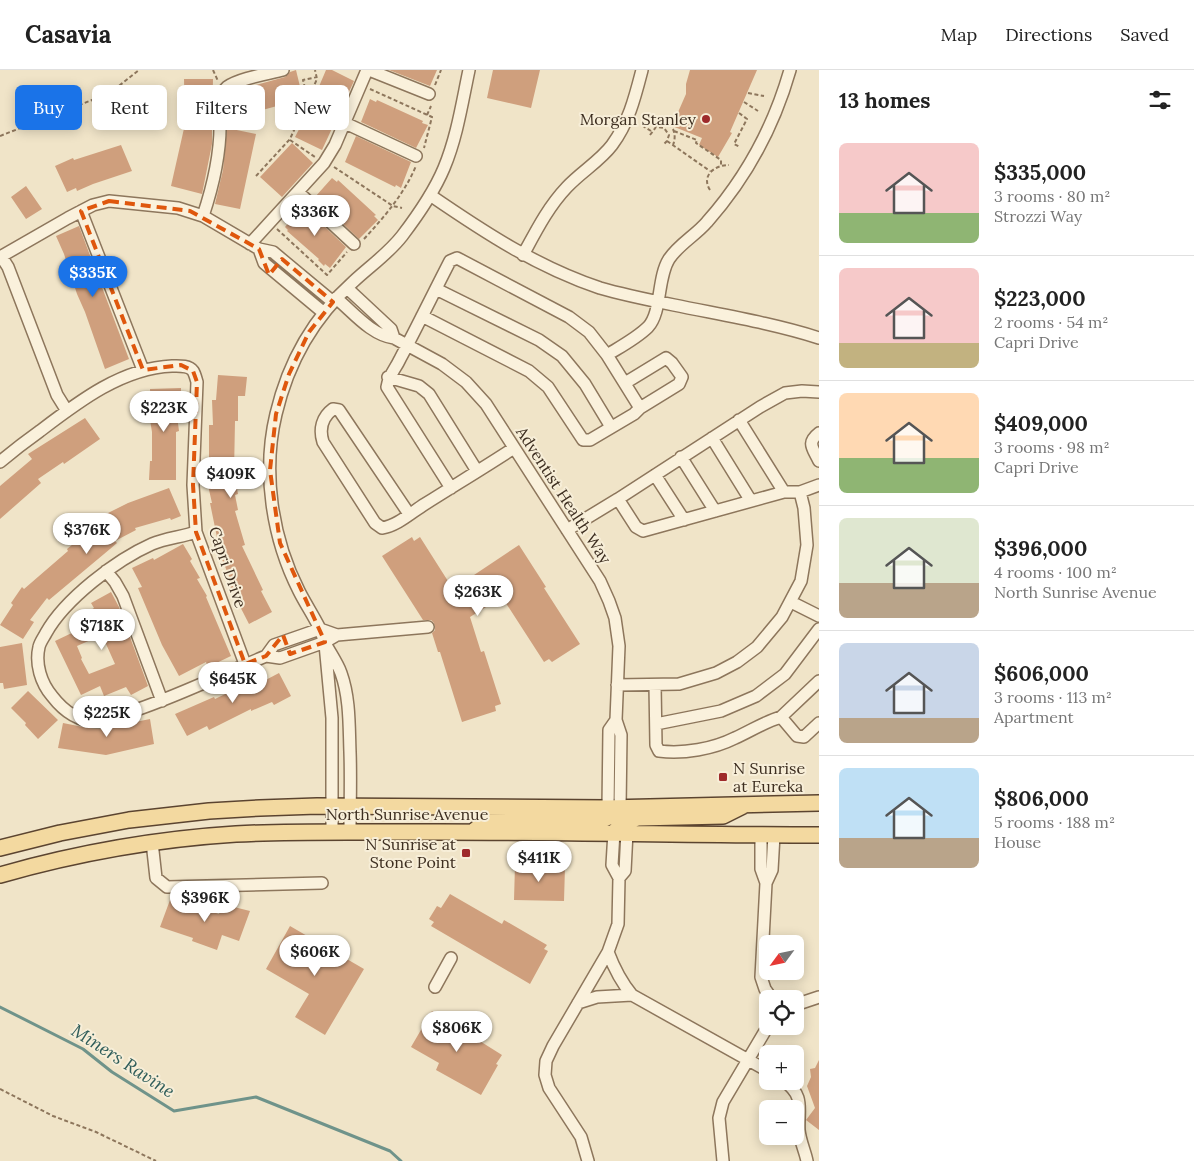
<!DOCTYPE html>
<meta charset="utf-8">
<style>
:root{--surface:#fff;--page:#f6f6f6;--text:#222;--muted:#767676;--line:#e0e0e0;--accent:#1a73e8}
body{margin:0;font-family:Lora,serif;background:var(--page);color:var(--text);height:100vh;display:flex;flex-direction:column;font-size:19px;white-space:nowrap}
*{box-sizing:border-box;margin:0}
p{font-size:16px;color:var(--muted)}
.icon{flex:none;width:28px;height:28px;fill:none;stroke:currentColor;stroke-width:2;stroke-linecap:round;stroke-linejoin:round}
.map{position:relative;flex:1;overflow:hidden}
.drawer{display:flex;flex-direction:column;background:var(--surface);width:375px}
.drawer>*{flex:none}
.top-card{position:absolute;left:15px;top:15px;width:475px;height:45px;display:flex;gap:10px}
.needle{width:32px;rotate:237deg}
.tools{position:absolute;left:759px;top:865px;display:grid;gap:10px}
.tools a{display:grid;place-items:center;width:45px;height:45px;border-radius:8px;background:var(--surface);box-shadow:0 2px 12px #0003;font-size:25px}
.price{position:absolute;translate:-50% -42px;padding:0 11px;border-radius:18px;background:#fff;color:#222;font-size:16px;line-height:32px;filter:drop-shadow(0 1px 2px #0008)}
.price::after{content:'';position:absolute;left:50%;top:30px;width:15px;height:11px;margin-left:-8px;background:inherit;clip-path:polygon(0 0,100% 0,50% 100%)}
.price.on{background:var(--accent);color:#fff}
ul{padding:0;list-style:none}
li{display:flex;align-items:center;gap:15px;height:125px;padding:0 20px}
li+li{border-top:1px solid var(--line)}
li span{display:grid;place-items:center;flex:none;width:140px;height:100px;border-radius:8px;color:#555}
li>.icon{margin-inline-start:auto}
span .icon{width:60px;height:60px;fill:#fffc;stroke-width:1}
li b{font-size:21px}
h2{display:flex;justify-content:space-between;align-items:center;height:60px;padding:0 20px;font-size:21px}
.pill{padding:0 18px;border-radius:8px;background:var(--surface);box-shadow:0 2px 12px #0003;font-size:18px;line-height:45px}
.pill.on{background:var(--accent);color:#fff}
header{display:flex;align-items:center;gap:30px;box-sizing:border-box;height:70px;padding:0 25px;background:var(--surface);border-bottom:1px solid var(--line)}
header strong{font-size:24px}
nav{display:flex;gap:28px;margin-inline-start:auto;font-size:18px}
main{display:flex;flex:1;min-height:0}
.map>svg:first-child{display:block}
.lines{fill:none;stroke-linecap:round;stroke-linejoin:round}
.stream{stroke:#6f938a;stroke-width:3}
.building{fill:#cf9f7d;fill-rule:evenodd}
.minor-casing{stroke:#8d765c;stroke-width:14}
.major-casing{stroke:#5b4430;stroke-width:18}
.path{stroke:#8d765c;stroke-width:2;stroke-dasharray:4 2.5;stroke-linecap:butt}
.minor{stroke:#faf1dc;stroke-width:11}
.major{stroke:#f3d9a0;stroke-width:15}
.marked{fill:none;stroke:#df570d;stroke-width:4;stroke-dasharray:10 6;stroke-linejoin:round}
.poi-dot{fill:#9e2a2b;stroke:#f7eed8;stroke-width:2}
.labels{text-anchor:middle;stroke-width:4;stroke-linejoin:round;paint-order:stroke}
.poi-label{font-size:16px;fill:#3d2e20;stroke:#f7eed8;text-anchor:end}
.street-label{font-size:16px;fill:#3d2e20;stroke:#f7eed8}
.water-label{font-size:18px;font-style:italic;fill:#2f5d5a;stroke:#f7eed8}
</style>
<header>
<strong>Casavia</strong>
<nav><a>Map</a><a>Directions</a><a>Saved</a></nav>
</header>
<main>
<div class="map">
<svg width="819" height="1091" viewBox="0 0 819 1091">
<rect width="100%" height="100%" fill="#f0e4c8"/>
<g class="lines">
<path class="stream" d="M0,937l83,42 29,23 62,39 82,-14 134,54 11,10"/>
</g>
<path class="building" d="M296,0l7,29 -59,16 -7,-25 48,-13 5,-5z
M326,0h6l22,11 -32,69 -27,-13 14,-27z
M389,0h48l-7,16z
M493,0h47l-9,38 -44,-10z
M690,0h67l-27,62 2,1 -14,24 -19,-12 3,-7 -30,-12 14,-32v-10z
M184,9h29l-1,45 -4,1 4,1v18l-10,50 -31,-8 14,-62z
M370,29l6,3 1,-2 46,21 -1,2 6,2 -12,23 -55,-26z
M227,58l29,6 -16,75 -25,-5 8,-34z
M356,66l55,26 -10,26 -5,-3 -1,2 -50,-25z
M292,73l21,20 -31,34 -22,-20z
M121,75l11,26 -39,13 -16,7 -1,-3 -9,4 -12,-26 18,-8 1,2z
M332,108l5,4 1,-2 38,35 -2,1 4,4 -19,19 -44,-42z
M26,116l16,23 -16,10 -15,-22z
M303,136l43,41 -16,21 -5,-4 -1,2 -6,-6 1,-1 -32,-28 1,-1 -3,-3z
M79,156l50,133 -24,10 -20,-57 -8,-18 -13,-40 -8,-18z
M218,305l29,2 -2,19h-7v25h-3l-1,52 4,21 -3,1 3,15 -3,1 10,34 -3,1 21,44 -2,1 11,21 -23,12 -20,-39 3,-2 -11,-26 -11,-54h2l-5,-22h2v-56h4l-1,-25h4z
M181,318v12h-4l-1,8 3,23 -3,1v48h-27l1,-19h2v-29l-3,-18 2,-1 -1,-24z
M85,348l15,21 -36,25 -1,-2 -25,17 3,4 -41,36v-33l32,-27 -4,-5z
M169,418l12,28 -10,4 -1,-2 -35,10 1,2 -21,11 2,2 -7,6 -61,51 -2,-2 -17,22 4,2 -11,17 -23,-14 13,-20 -2,-2 11,-16 2,2 44,-38 -1,-2 17,-14 -2,-2 20,-17 26,-13z
M412,467l2,4 6,-4 33,52 66,-44 27,42 -2,1 36,56 -28,18 -3,-3 -5,3 -42,-65 -32,20 11,35 3,-1 17,53 -6,2 1,5 -34,11 -22,-70h-2l-6,-19 3,-3 -1,-7 -3,-3h-8l-41,-64z
M183,474l9,15 -2,2 10,17 -3,1 10,17 -1,1 25,59 -23,11 -2,-5 -27,14 -17,-31 -24,-57 4,-1 -10,-19 21,-10 1,2z
M111,522l8,15 29,79 -17,9 -5,-8 -22,9 -4,-10 -19,9 -26,-54 21,-10 -5,-10 21,-9 -1,-2 3,-2 -3,-5zM102,565l13,29 -26,10 -8,-15 1,-1 -5,-12z
M22,573l5,42 -23,4 -1,-6h-3v-36z
M279,603l12,23 -17,9 -2,-3 -21,9v-2l-42,21 -2,-4 -20,10 -12,-22 39,-17 1,2 43,-21 2,5z
M28,621l30,29 -20,19 -13,-14 1,-2 -15,-15z
M150,649l4,25 -48,11 -48,-7 5,-25 25,5 13,1z
M515,795l50,2 -1,34 -50,-1z
M450,824l52,30 2,-4 43,25 -3,4 4,2 -18,33 -99,-58 3,-4 -5,-3 8,-13 4,2z
M170,830l33,11 1,-2 15,5 3,-10 28,7 -11,30 -17,-6 -5,15 -25,-9 1,-3 -33,-11z
M290,856l74,43 -39,66 -30,-18 14,-23 -43,-25z
M432,941l70,44 -6,9 2,1 -17,30 -45,-25 3,-7 -28,-16z
M819,990v70l-13,-10 9,-12 -8,-22 4,-9 -1,-8 5,-1z"/>
<g class="lines">
<g class="minor-casing">
<path id="minor" d="M369,0l60,24
M345,53l71,33
M298,122l56,52
M430,125c54,37 107,72 170,93 24,7 49,12 74,17 48,10 98,18 145,33
M81,141l62,159
M203,146c10,-30 18,-64 17,-96 0,-11 -2,-25 7,-33 13,-9 40,-13 56,-17
M250,174l74,-81 11,-18 32,-75
M259,179l5,14 60,50
M523,185c13,-24 25,-48 44,-68 14,-15 33,-26 45,-42 17,-23 23,-48 30,-75
M1,186l7,11 49,128 10,16
M0,187l68,-39 25,-13 16,-4 69,7 25,8 56,33 14,3 60,50
M436,219l103,51 23,16 23,28 26,43
M336,228c17,14 35,37 58,40l-3,-9 -44,-41
M422,246l107,55 19,16 35,53h7l44,-26 6,-6 -33,-53 -18,-23 -20,-15 -112,-59 -7,3c-17,33 -33,66 -50,98 -5,11 -11,15 -13,28l64,101
M394,268l48,26 24,18 20,22 114,177 9,20 6,17 4,28 -3,74
M607,285c13,-8 30,-17 41,-28 14,-15 9,-49 21,-68 10,-15 27,-24 38,-37 39,-44 67,-96 83,-152
M388,307l31,9 10,8 48,77
M625,313l41,-25 6,5 10,14 -3,7 -39,24
M739,350l45,72
M819,363c-13,10 -6,15 0,28
M712,368l39,63
M681,387l34,54
M0,392c13,-11 26,-21 40,-31 38,-29 82,-63 132,-65 6,0 17,-1 21,5 2,3 3,8 4,11l-4,103 3,47 49,132
M655,405l29,45
M800,422l19,-7
M618,429l142,-92 25,-14 17,-2 17,1
M409,444l-70,-104 -6,-1c-11,8 -14,20 -10,33l52,81 7,5c15,-2 30,-16 43,-24 30,-19 60,-37 89,-56
M567,460l51,-31 18,28 7,4 141,-39h16l4,16 3,37 -6,36 -19,36 -25,30 -20,15 -21,11 -37,11 -62,1
M196,462c-14,5 -30,6 -44,12 -36,16 -87,55 -106,89 -2,4 -6,9 -7,14 -4,17 2,36 13,49 13,17 30,28 52,25 10,-1 22,-7 32,-11 44,-15 87,-36 130,-54l8,-11 46,-16 17,6
M106,501l9,11 8,14 39,105
M791,532l28,14
M325,574l7,74v114
M266,586l14,2 45,-16 12,-7 91,-8
M655,615l1,60 3,6c25,3 54,-2 76,-13 16,-7 29,-16 46,-21l16,19 7,1 15,-14
M781,647l38,-36
M656,654l65,-13 35,-15 29,-22 34,-45
M608,738l1,-78 7,-10 5,15 -1,73
M350,762c0,-27 1,-53 0,-80 -1,-26 0,-54 -9,-79 -4,-11 -11,-20 -16,-30 -2,-5 -3,-10 -6,-16 -6,-12 -14,-24 -20,-36 -27,-53 -37,-119 -23,-177 12,-51 38,-97 77,-132 17,-16 35,-28 49,-46 16,-21 32,-44 42,-68 13,-31 18,-65 25,-98
M761,765v34l5,14 -5,94 4,12 7,10
M152,772l4,36 11,9 155,-4
M619,808l6,-7 2,-39
M766,813l6,-13 2,-35
M608,882c6,16 13,30 24,43l136,76
M435,917l16,-29
M578,933l19,-6 35,-2
M795,935l24,-8
M784,1011c21,15 14,27 15,49 1,11 6,21 8,31
M588,1091l-7,-24 -32,-49 -4,-13 1,-14 7,-15 55,-94 10,-28 1,-46 -7,-13 2,-33
M723,1091l-4,-43 4,-16 45,-76"/>
</g>
<g class="major-casing">
<path id="major" d="M474,761l7,-6 13,-5 110,-1 8,-3 8,-8
M614,762l13,-11 11,-3 85,-2 20,-10
M0,778l60,-15 69,-13 80,-9 51,-3 57,-2 291,2 211,-5
M0,805c77,-22 156,-36 236,-41 55,-3 110,-2 165,-2 140,-1 279,3 418,3"/>
</g>
<path class="path" d="M213,0l5,11
M435,15l6,-15
M305,18l-2,-8 14,-3
M370,19l62,28 -8,31
M748,23l16,3
M744,32l14,9
M739,43l8,6 -13,25 6,3
M427,45l4,-9
M651,61l-8,-5c15,-17 38,-1 30,19
M674,61l23,9 -1,3 25,17v5
M650,65l6,-8 8,1 5,7 -2,6 -3,3
M0,66l110,-43 29,-23
M290,70l25,17
M667,71l43,30
M334,97l59,39 9,2
M256,106l34,-37 27,-60 -2,-9
M710,120c-9,-14 4,-25 19,-25
M277,159l50,46 20,-23
M364,169c21,-23 40,-45 52,-73
M0,1019l53,27 43,16 60,29"/>
<use href="#minor" class="minor"/>
<use href="#major" class="major"/>
</g>
<path class="marked" d="M109,131l81,10 69,38 10,26 13,-16 51,43 -24,30 -20,42 -13,40 -6,56 10,73 45,99 -35,12 -7,-19 -17,21 -21,8 -49,-132 -3,-47 4,-103 -4,-11 -12,-6 -38,5 -62,-159z"/>
<g class="poi-dot">
<circle cx="706" cy="49" r="5"/>
<rect x="718" y="702" width="10" height="10" rx="2.5"/>
<rect x="461" y="778" width="10" height="10" rx="2.5"/>
</g>
<g class="labels">
<g class="poi-label">
<text x="696" y="55">Morgan Stanley</text>
<text x="733" y="704" text-anchor="start">N Sunrise<tspan x="733" dy="18">at Eureka</tspan></text>
<text x="456" y="780">N Sunrise at<tspan x="456" dy="18">Stone Point</tspan></text>
</g>
<g class="street-label">
<text transform="translate(564 425) rotate(57)" y="6">Adventist Health Way</text>
<text transform="translate(228 497) rotate(71)" y="6">Capri Drive</text>
<text x="407" y="750">North Sunrise Avenue</text>
</g>
<g class="water-label">
<text transform="translate(123 991) rotate(33)" y="6">Miners Ravine</text>
</g>
</g>
</svg>
<div class="tools">
<a><svg class="needle" viewBox="-14 -14 28 28"><path d="M0-13l5 13h-10z" fill="#e53935"/><path d="M0 13l5-13h-10z" fill="#767676"/></svg></a>
<a><svg class="icon" aria-label="locate" viewBox="0 0 24 24"><circle cx="12" cy="12" r="6"/><path d="M12 2v4M12 18v4M2 12h4M18 12h4"/></svg></a>
<a>+</a>
<a>−</a>
</div>
<b class="price" style="left:315px;top:167px">$336K</b>
<b class="price on" style="left:93px;top:228px">$335K</b>
<b class="price" style="left:164px;top:363px">$223K</b>
<b class="price" style="left:231px;top:429px">$409K</b>
<b class="price" style="left:87px;top:485px">$376K</b>
<b class="price" style="left:478px;top:547px">$263K</b>
<b class="price" style="left:102px;top:581px">$718K</b>
<b class="price" style="left:233px;top:634px">$645K</b>
<b class="price" style="left:107px;top:668px">$225K</b>
<b class="price" style="left:539px;top:813px">$411K</b>
<b class="price" style="left:205px;top:853px">$396K</b>
<b class="price" style="left:315px;top:907px">$606K</b>
<b class="price" style="left:457px;top:983px">$806K</b>
<div class="top-card">
<a class="pill on">Buy</a>
<a class="pill">Rent</a>
<a class="pill">Filters</a>
<a class="pill">New</a>
</div>
</div>
<section class="drawer">
<h2>13 homes<svg class="icon" aria-label="filters" viewBox="0 0 24 24"><path d="M4 7h16M4 17h16"/><circle cx="9" cy="7" r="2"/><circle cx="15" cy="17" r="2"/></svg></h2>
<ul>
<li><span style="background:linear-gradient(#f6c9c9 70%,#8fb573 0)"><svg class="icon" aria-label="home" viewBox="0 0 24 24"><path d="M3 11l9-7 9 7M6 9v11h12V9"/></svg></span><div><b>$335,000</b><p>3 rooms · 80 m²</p><p>Strozzi Way</p></div></li>
<li><span style="background:linear-gradient(#f6c9c9 75%,#c2b280 0)"><svg class="icon" aria-label="home" viewBox="0 0 24 24"><path d="M3 11l9-7 9 7M6 9v11h12V9"/></svg></span><div><b>$223,000</b><p>2 rooms · 54 m²</p><p>Capri Drive</p></div></li>
<li><span style="background:linear-gradient(#ffd9b3 65%,#8fb573 0)"><svg class="icon" aria-label="home" viewBox="0 0 24 24"><path d="M3 11l9-7 9 7M6 9v11h12V9"/></svg></span><div><b>$409,000</b><p>3 rooms · 98 m²</p><p>Capri Drive</p></div></li>
<li><span style="background:linear-gradient(#dfe7d0 65%,#b9a48a 0)"><svg class="icon" aria-label="home" viewBox="0 0 24 24"><path d="M3 11l9-7 9 7M6 9v11h12V9"/></svg></span><div><b>$396,000</b><p>4 rooms · 100 m²</p><p>North Sunrise Avenue</p></div></li>
<li><span style="background:linear-gradient(#c9d6e8 75%,#b9a48a 0)"><svg class="icon" aria-label="home" viewBox="0 0 24 24"><path d="M3 11l9-7 9 7M6 9v11h12V9"/></svg></span><div><b>$606,000</b><p>3 rooms · 113 m²</p><p>Apartment</p></div></li>
<li><span style="background:linear-gradient(#bfe0f5 70%,#b9a48a 0)"><svg class="icon" aria-label="home" viewBox="0 0 24 24"><path d="M3 11l9-7 9 7M6 9v11h12V9"/></svg></span><div><b>$806,000</b><p>5 rooms · 188 m²</p><p>House</p></div></li>
</ul>
</section>
</main>
